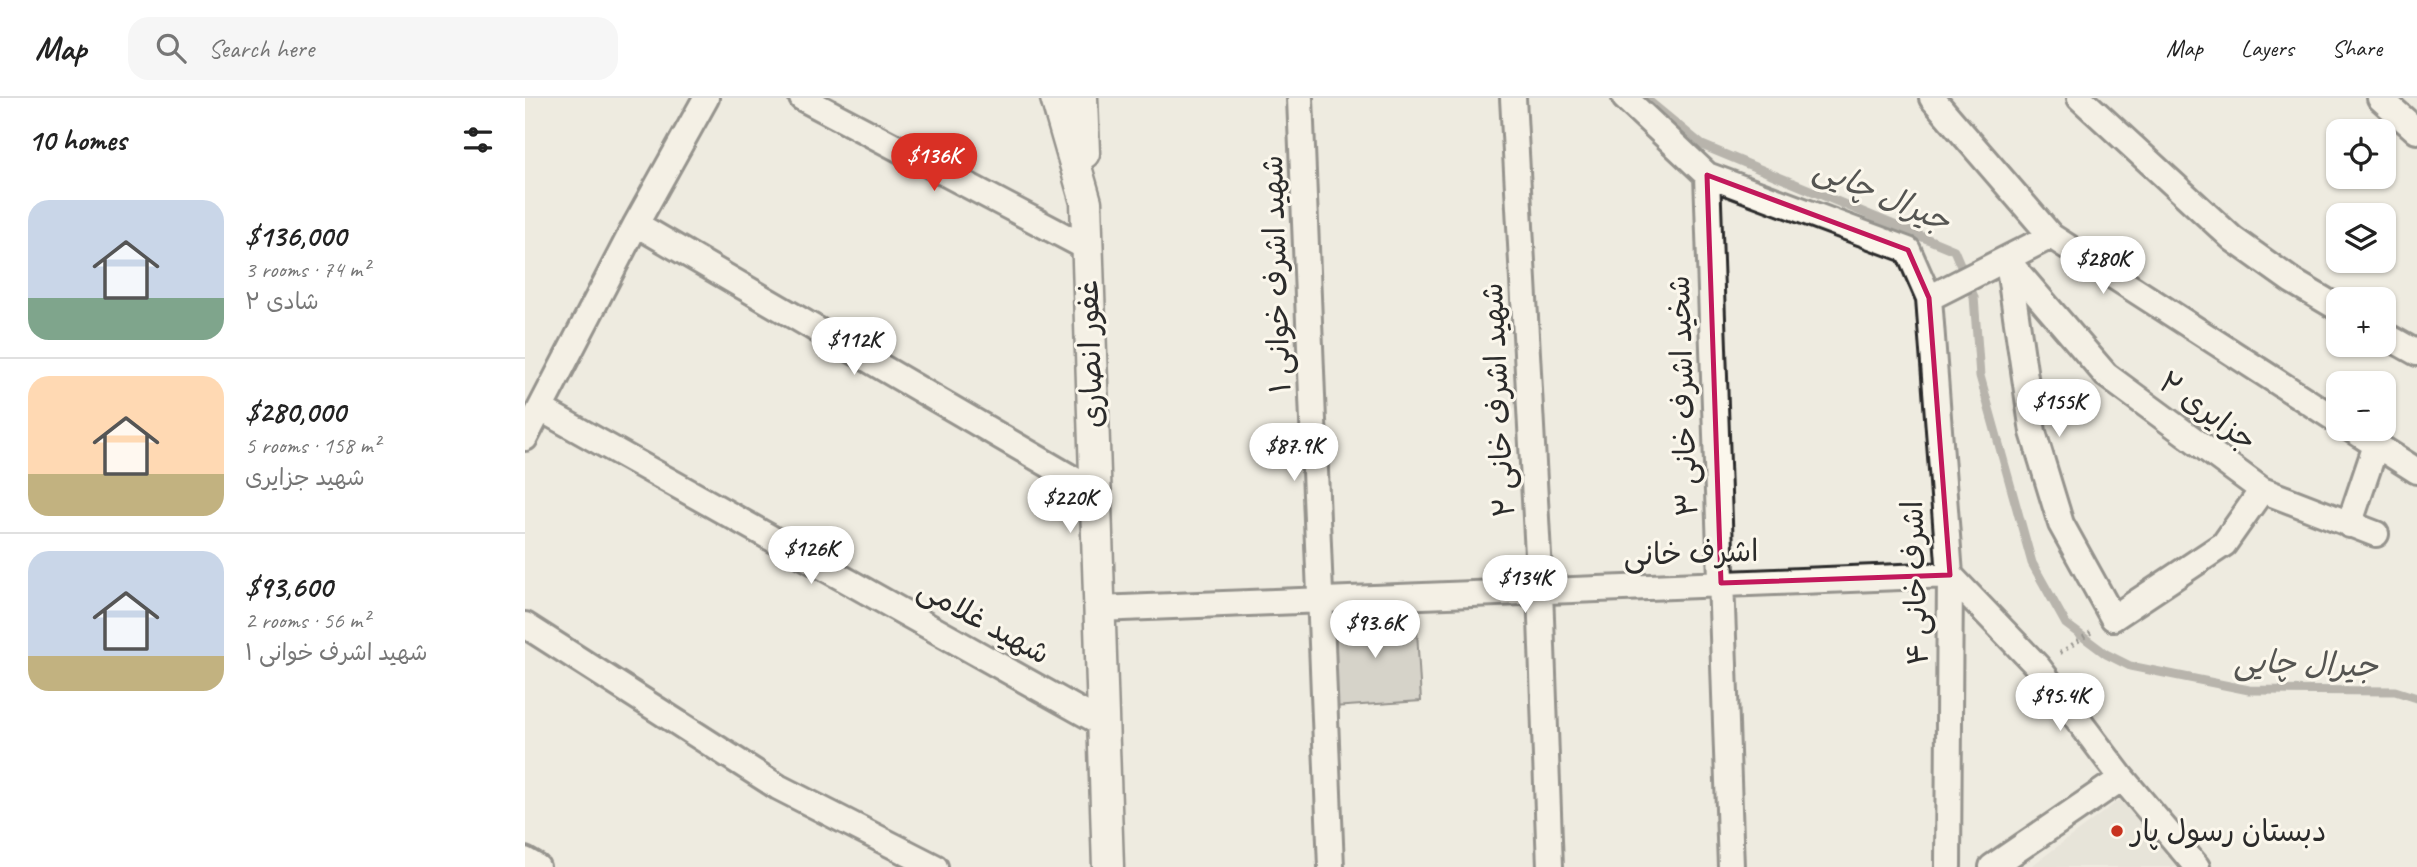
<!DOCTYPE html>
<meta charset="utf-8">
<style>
:root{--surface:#fff;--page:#f6f6f6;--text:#222;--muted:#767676;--line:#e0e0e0;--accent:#d93025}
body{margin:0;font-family:Caveat,"Playpen Sans Arabic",sans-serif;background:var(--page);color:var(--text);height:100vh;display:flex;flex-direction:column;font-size:26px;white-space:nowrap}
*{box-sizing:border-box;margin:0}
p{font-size:23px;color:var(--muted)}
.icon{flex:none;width:38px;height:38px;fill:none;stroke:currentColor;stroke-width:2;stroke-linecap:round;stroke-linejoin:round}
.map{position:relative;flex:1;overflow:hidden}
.details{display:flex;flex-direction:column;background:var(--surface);width:525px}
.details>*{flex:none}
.fabs{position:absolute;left:1801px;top:21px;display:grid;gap:14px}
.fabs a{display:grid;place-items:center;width:70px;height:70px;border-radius:14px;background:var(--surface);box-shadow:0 2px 5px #0004;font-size:35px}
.price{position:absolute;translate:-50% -60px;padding:0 16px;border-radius:24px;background:#fff;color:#222;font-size:23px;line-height:46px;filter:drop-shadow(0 2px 4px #0008)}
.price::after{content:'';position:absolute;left:50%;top:42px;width:21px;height:16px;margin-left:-10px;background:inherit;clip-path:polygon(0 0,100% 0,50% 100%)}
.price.current{background:var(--accent);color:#fff}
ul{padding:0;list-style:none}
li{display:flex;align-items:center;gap:21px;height:175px;padding:0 28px}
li+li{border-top:2px solid var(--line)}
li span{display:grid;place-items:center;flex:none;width:196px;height:140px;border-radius:21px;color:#555}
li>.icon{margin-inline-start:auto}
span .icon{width:84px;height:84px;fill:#fffc;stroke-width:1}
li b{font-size:30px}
h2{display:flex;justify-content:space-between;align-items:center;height:84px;padding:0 28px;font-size:30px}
header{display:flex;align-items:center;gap:42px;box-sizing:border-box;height:98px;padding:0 35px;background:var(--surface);border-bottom:2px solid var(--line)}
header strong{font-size:33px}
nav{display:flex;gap:38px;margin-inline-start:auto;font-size:24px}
.search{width:490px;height:63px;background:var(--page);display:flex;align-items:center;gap:18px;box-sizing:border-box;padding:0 24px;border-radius:21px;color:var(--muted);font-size:26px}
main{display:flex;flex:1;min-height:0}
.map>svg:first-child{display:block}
.built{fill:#dedbd1}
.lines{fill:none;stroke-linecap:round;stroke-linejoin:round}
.stream{stroke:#74726e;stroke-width:9}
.building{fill:#b8b5ae;stroke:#2b2b2b;stroke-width:2}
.minor-casing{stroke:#2b2b2b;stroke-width:30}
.tertiary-casing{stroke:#2b2b2b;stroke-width:35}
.path{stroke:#2b2b2b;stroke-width:4.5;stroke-dasharray:2 5;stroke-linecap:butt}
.minor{stroke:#fbf7ec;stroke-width:24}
.tertiary{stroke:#fbf7ec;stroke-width:30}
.marked{fill:none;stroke:#c2185b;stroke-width:5;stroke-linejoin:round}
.poi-dot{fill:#c8321e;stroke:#fbf7ec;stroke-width:2.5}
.labels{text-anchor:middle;stroke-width:6;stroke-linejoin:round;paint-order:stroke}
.street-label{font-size:30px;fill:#2b2b2b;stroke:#fbf7ec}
.poi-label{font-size:30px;fill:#2b2b2b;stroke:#fbf7ec;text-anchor:start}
.water-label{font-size:32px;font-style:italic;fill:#555552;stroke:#fbf7ec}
</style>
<header>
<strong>Map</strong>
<div class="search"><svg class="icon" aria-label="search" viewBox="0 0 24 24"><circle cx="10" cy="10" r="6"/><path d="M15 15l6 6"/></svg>Search here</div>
<nav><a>Map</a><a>Layers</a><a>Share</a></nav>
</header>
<main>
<section class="details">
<h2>10 homes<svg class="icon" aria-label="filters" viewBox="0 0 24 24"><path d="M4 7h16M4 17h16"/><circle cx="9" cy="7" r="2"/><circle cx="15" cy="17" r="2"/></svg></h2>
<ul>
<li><span style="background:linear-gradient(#c9d6e8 70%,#7fa58c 0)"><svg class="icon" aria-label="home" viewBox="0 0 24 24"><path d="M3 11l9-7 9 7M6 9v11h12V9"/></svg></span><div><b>$136,000</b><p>3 rooms · 74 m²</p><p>شادی ۲</p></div></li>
<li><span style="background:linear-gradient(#ffd9b3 70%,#c2b280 0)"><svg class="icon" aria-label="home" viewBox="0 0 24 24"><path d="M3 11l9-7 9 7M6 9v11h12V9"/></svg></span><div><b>$280,000</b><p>5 rooms · 158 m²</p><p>شهید جزایری</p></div></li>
<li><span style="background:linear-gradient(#c9d6e8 75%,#c2b280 0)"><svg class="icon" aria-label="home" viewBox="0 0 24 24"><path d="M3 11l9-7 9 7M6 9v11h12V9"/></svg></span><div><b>$93,600</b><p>2 rooms · 56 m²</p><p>شهید اشرف خوانی ۱</p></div></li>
</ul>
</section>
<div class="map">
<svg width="1892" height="769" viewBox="0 0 1892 769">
<rect width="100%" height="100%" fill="#eeebe0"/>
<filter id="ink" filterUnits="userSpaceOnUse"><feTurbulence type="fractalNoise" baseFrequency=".0143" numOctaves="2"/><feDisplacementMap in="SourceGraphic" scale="14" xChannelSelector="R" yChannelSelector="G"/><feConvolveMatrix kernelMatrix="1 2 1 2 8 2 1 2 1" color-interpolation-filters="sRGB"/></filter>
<g filter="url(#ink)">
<path class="built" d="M1601,697l59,72h-155z"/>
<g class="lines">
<path class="stream" d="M1120,0l57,47 252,105 20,47 6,79 52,187 34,61 40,30 24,12 119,24 146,1 22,7"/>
</g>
<path class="building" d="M891,515l5,88 -88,6 -3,-81 11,-10z"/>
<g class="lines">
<g class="minor-casing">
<path id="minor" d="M277,0l285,150
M775,0l31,769
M988,0l27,493 10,276
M1100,0l82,77 201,75 21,48 122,-62
M1407,0l119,138 287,185
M1555,0l153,141 59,42 46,27
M1855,0l37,33
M1182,77l24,692
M111,126l458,267
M1483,163l25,171 28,92 52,94 111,-74 38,-54
M1483,163l98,114 156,115 114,44
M1404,200l21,277 -2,292
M1858,236l34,19
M16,311l562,315
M1826,331l66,42
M0,340l111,-214 70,-126
M1824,427l27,-80
M1425,477l88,92 84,111 75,89
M573,511l852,-34
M0,527l253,162 157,80
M0,762l12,7
M1467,769l130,-89"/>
</g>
<g class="tertiary-casing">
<path id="tertiary" d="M531,0l30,104 22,665
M557,0l2,55"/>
</g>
<path class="path" d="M1535,555l33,-22"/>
<use href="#minor" class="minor"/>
<use href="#tertiary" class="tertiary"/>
</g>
</g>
<path d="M0 0H1892V769H0ZM1182,77l201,75 21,48 21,277 -229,8z" fill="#eeebe0" fill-opacity=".55" fill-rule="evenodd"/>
<path class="marked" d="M1182,77l201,75 21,48 21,277 -229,8z"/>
<circle class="poi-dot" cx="1592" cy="733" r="7"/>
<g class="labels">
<g class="street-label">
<text transform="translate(751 176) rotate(-92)" y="10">شهید اشرف خوانی ۱</text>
<text transform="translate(565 256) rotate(-92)" y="10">غفور انصاری</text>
<text transform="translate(1158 298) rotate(-92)" y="10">شخید اشرف خانی ۳</text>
<text transform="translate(973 302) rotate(-93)" y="10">شهید اشرف خانی ۲</text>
<text transform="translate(1683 313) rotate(36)" y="10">جزایری ۲</text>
<text transform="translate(1166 455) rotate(-2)" y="10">اشرف خانی</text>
<text transform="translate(1390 485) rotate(-92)" y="10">اشرف خانی ۴</text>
<text transform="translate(459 523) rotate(29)" y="10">شهید غلامی</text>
</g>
<g class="poi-label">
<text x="1606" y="743">دبستان رسول پار</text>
</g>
<g class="water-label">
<text transform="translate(1358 96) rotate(23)" y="11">جیرال چایی</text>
<text transform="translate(1781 565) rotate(2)" y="11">جیرال چایی</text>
</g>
</g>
</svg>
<div class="fabs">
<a><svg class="icon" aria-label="locate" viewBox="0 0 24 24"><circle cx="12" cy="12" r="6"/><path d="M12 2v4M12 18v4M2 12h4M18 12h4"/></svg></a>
<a><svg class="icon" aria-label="layers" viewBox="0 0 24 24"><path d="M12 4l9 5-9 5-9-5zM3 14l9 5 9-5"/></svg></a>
<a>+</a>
<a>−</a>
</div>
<b class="price current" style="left:409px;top:95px">$136K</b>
<b class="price" style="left:1578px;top:198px">$280K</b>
<b class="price" style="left:329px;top:279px">$112K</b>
<b class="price" style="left:1534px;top:341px">$155K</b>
<b class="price" style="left:769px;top:385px">$87.9K</b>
<b class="price" style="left:545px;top:437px">$220K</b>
<b class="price" style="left:286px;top:488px">$126K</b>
<b class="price" style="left:1000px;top:517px">$134K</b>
<b class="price" style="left:850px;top:562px">$93.6K</b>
<b class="price" style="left:1535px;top:635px">$95.4K</b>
</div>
</main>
